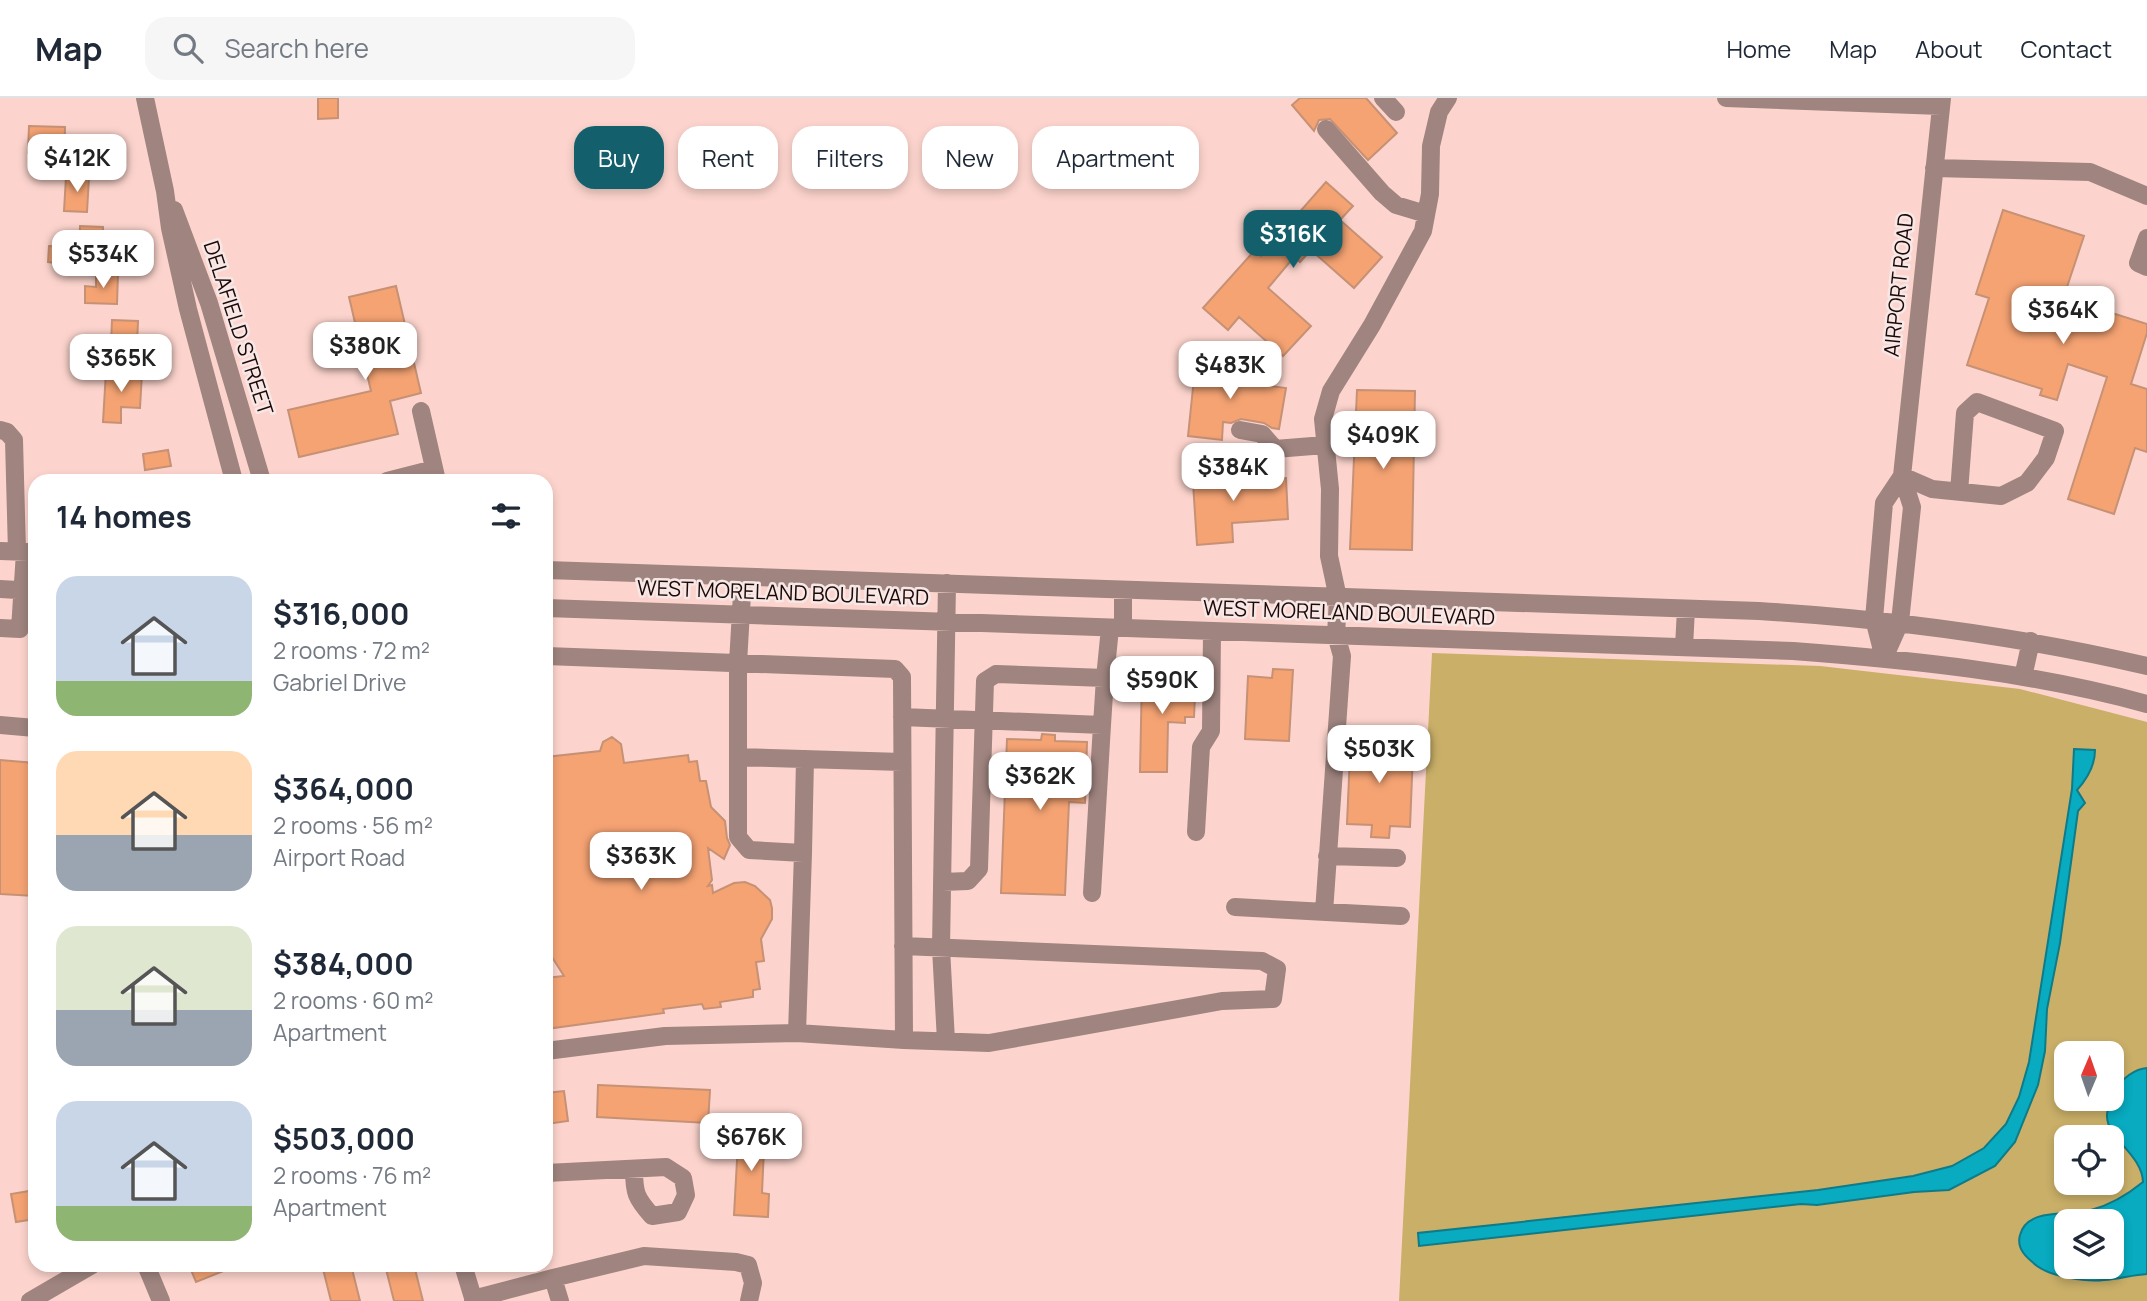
<!DOCTYPE html>
<meta charset="utf-8">
<style>
:root{--surface:#fff;--page:#f6f6f7;--text:#1f2937;--muted:#747a83;--line:#e0e1e3;--accent:#13606c}
body{margin:0;font-family:Manrope,sans-serif;background:var(--page);color:var(--text);height:100vh;display:flex;flex-direction:column;font-size:26px;white-space:nowrap}
*{box-sizing:border-box;margin:0}
p{font-size:23px;color:var(--muted)}
.icon{flex:none;width:38px;height:38px;fill:none;stroke:currentColor;stroke-width:2;stroke-linecap:round;stroke-linejoin:round}
.map{position:relative;flex:1;overflow:hidden}
.panel{position:absolute;left:28px;top:376px;width:525px;height:798px;display:flex;flex-direction:column;background:var(--surface);border-radius:21px;box-shadow:0 4px 10px #0003}
.panel>*{flex:none}
.top-card{position:absolute;left:574px;top:28px;width:665px;height:63px;display:flex;gap:14px}
.needle{width:46px;rotate:2deg}
.controls{position:absolute;left:2054px;top:943px;display:grid;gap:14px}
.controls a{display:grid;place-items:center;width:70px;height:70px;border-radius:14px;background:var(--surface);box-shadow:0 4px 10px #0003;font-size:35px}
.price{position:absolute;translate:-50% -60px;padding:0 16px;border-radius:14px;background:#fff;color:#222;font-size:23px;line-height:46px;filter:drop-shadow(0 2px 4px #0008)}
.price::after{content:'';position:absolute;left:50%;top:42px;width:21px;height:16px;margin-left:-10px;background:inherit;clip-path:polygon(0 0,100% 0,50% 100%)}
.price.on{background:var(--accent);color:#fff}
ul{padding:0;list-style:none}
li{display:flex;align-items:center;gap:21px;height:175px;padding:0 28px}
li span{display:grid;place-items:center;flex:none;width:196px;height:140px;border-radius:21px;color:#555}
li>.icon{margin-inline-start:auto}
span .icon{width:84px;height:84px;fill:#fffc;stroke-width:1}
li b{font-size:30px}
h2{display:flex;justify-content:space-between;align-items:center;height:84px;padding:0 28px;font-size:30px}
.tag{padding:0 24px;border-radius:21px;background:var(--surface);box-shadow:0 4px 10px #0003;font-size:24px;line-height:63px}
.tag.on{background:var(--accent);color:#fff}
header{display:flex;align-items:center;gap:42px;box-sizing:border-box;height:98px;padding:0 35px;background:var(--surface);border-bottom:2px solid var(--line)}
header strong{font-size:33px}
nav{display:flex;gap:38px;margin-inline-start:auto;font-size:24px}
.search{width:490px;height:63px;background:var(--page);display:flex;align-items:center;gap:18px;box-sizing:border-box;padding:0 24px;border-radius:21px;color:var(--muted);font-size:26px}
.map>svg:first-child{display:block}
.green{fill:#c9af68;fill-rule:evenodd}
.water{fill:#08abc0;stroke:#0f7a88;stroke-width:2;fill-rule:evenodd}
.building{fill:#f5a373;stroke:#c69174;stroke-width:2}
.lines{fill:none;stroke-linecap:round;stroke-linejoin:round}
.minor{stroke:#9f847f;stroke-width:18}
.labels{text-anchor:middle;stroke-width:5;stroke-linejoin:round;paint-order:stroke}
.street-label{font-size:21px;fill:#1e0806;stroke:#f6e8e6}
</style>
<header>
<strong>Map</strong>
<div class="search"><svg class="icon" aria-label="search" viewBox="0 0 24 24"><circle cx="10" cy="10" r="6"/><path d="M15 15l6 6"/></svg>Search here</div>
<nav><a>Home</a><a>Map</a><a>About</a><a>Contact</a></nav>
</header>
<div class="map">
<svg width="2147" height="1203" viewBox="0 0 2147 1203">
<rect width="100%" height="100%" fill="#fcd4cd"/>
<path class="green" d="M1432,555l388,13 200,23 127,33v579h-748zM2067,956h45v45h-45zM2067,1040h45v45h-45zM2067,1124h45v45h-45z"/>
<path class="water" d="M2074,651l21,1c0,15 -8,29 -18,40l8,13 -7,8 -18,132 -13,66 -2,42 -7,34 -23,57 -20,24 -46,24 -35,2 -97,13 -16,-1 -382,42 -1,-13 400,-43 95,-14 39,-10 32,-18 22,-24 13,-27 10,-35 43,-273z
M2147,970v206c-15,1 -28,5 -43,6 -18,2 -52,-3 -67,-14 -10,-8 -21,-17 -17,-31 7,-28 49,-19 71,-25 19,-5 36,-15 52,-28 -1,-28 -37,-44 -36,-67 0,-9 6,-18 10,-26 5,-11 18,-20 30,-21zM2067,1124h45v45h-45z"/>
<path class="building" d="M318,0h20v20l-20,1z
M1300,0h66l31,35 -29,27 -38,-41 -11,1 -5,11 -22,-26z
M29,28l36,1 -1,42 -29,-1 1,-14 -8,-1z
M66,79h23l-2,35 -23,-1z
M1326,84l27,24 -13,14 42,37 -28,31 -43,-38 -11,12 -6,-5 -26,31 43,38 -28,30 -44,-39 -11,13 -25,-22 52,-58 6,6z
M2003,112l81,26 -17,51 29,9 -3,11 54,17v9l-16,51 16,5v63l-12,-4 -21,66 -46,-15 39,-122 -39,-13 -11,36 -17,-5 2,-6 -75,-24 22,-67 -13,-4z
M80,128l23,1 -1,31 -23,-1z
M49,148l17,1 -1,17 -17,-2z
M96,175h22l-1,31 -32,-1v-17l11,1z
M396,188l25,107 -31,8 8,33 -99,23 -11,-47 83,-19 -22,-94z
M112,222l26,1 -1,24 -26,-2z
M1196,261l34,4 -2,18 58,7 -7,41 -7,-1 -8,-5 -23,-4 -10,4 -8,-1 -1,18 -34,-4z
M106,273l36,2 -2,35 -19,-1v16l-18,-1z
M1357,292l58,1 -3,159 -62,-1z
M168,352l3,16 -26,4 -2,-16z
M1227,366l1,17 58,-3 2,41 -56,4 1,19 -36,3 -5,-78z
M1273,571l20,1 -4,71 -44,-2 3,-63 24,2z
M1142,577l49,1 -1,19 5,1 -1,21h-9v6l-17,-1 -1,50h-27z
M1351,633l32,1 -1,18 31,2 -3,75 -20,-1 -1,12 -18,-1 1,-12 -25,-1z
M1042,636l13,1v6l32,1 -2,61 -16,-1 -4,93 -64,-2 6,-154 34,1z
M612,639l9,7 3,19 64,-8 1,7 8,-1 3,20h6l5,26 14,14 2,17 3,7 -6,14 -16,-11 4,32 -4,6 4,-1 1,8 21,-10 11,-1 10,4 15,14 2,8v11l-11,20 3,22 -8,1 4,27 -7,1v7l-33,5 1,5 -17,2 -2,-5 -39,5 1,4 -118,16v-51l18,-2 -14,-22 -4,-31v-74h3l-3,-28v-64l54,-6 3,-9z
M0,662l35,3v133l-35,-2z
M598,987l112,5 -2,33 -111,-6z
M564,993l4,30 -22,3v-31z
M739,1026l26,1 -3,68 7,1 -1,23 -34,-2z
M35,1092v29l-19,3 -5,-28z
M189,1167h47v1l-40,16z
M322,1167h29l9,36h-29z
M385,1167h29l9,36h-29z"/>
<g class="lines">
<path class="minor" d="M145,0l20,93 5,37 18,81 46,172
M1383,0l13,14
M1726,0l215,8
M1326,31l56,64 14,12 30,9
M1934,70l156,4 57,24
M174,112l35,93 53,178
M2147,140l-9,25 9,4
M421,313l16,70
M0,332l7,2 7,8 3,112
M1240,332l22,4 13,15 50,-4
M1902,378l30,13 69,7 26,-13 19,-25 9,-27 -78,-29 -12,11 -6,79
M387,383l47,-12
M0,453l28,1
M546,472l1213,41c132,8 259,25 388,55
M743,479l-5,86v174l11,13 54,3 -6,180
M0,491l35,2
M546,510l1247,43c119,9 238,21 354,53
M0,530l20,1 5,-77
M1123,530v-38
M1684,549l2,-38
M546,558l349,13 7,8 2,363 85,3 233,-42 51,-2 4,-30 -15,-8 -359,-15
M1884,560l16,-36 12,-115 -10,-31 40,-378
M1884,560l-10,-39 10,-116 18,-27
M2023,579l8,-36
M902,619l200,8 3,-47
M0,627l35,3
M738,659l164,5
M1196,734l5,-85 10,-16 1,-100
M803,755l2,-94
M1327,758l70,2
M942,784l26,-1 11,-12 6,-188 11,-7 109,4 5,-50
M1092,795l10,-168
M1235,809l166,9
M1324,814l18,-256 -6,-21 2,-37 -9,-42 1,-67 -7,-70 8,-28 41,-66 51,-94 7,-37 1,-48 8,-34 9,-14
M946,943l-5,-93 6,-365
M546,953l119,-15 132,-3 107,7
M546,1075l120,-6 17,11 3,17 -8,17 -26,4c-16,-18 -18,-23 -18,-47
M146,1167l15,36
M463,1167l11,36
M473,1201l80,-21
M30,1203l62,-36
M560,1203l-7,-23 91,-22 92,6 12,3 5,18 -4,18"/>
</g>
<g class="labels">
<g class="street-label">
<text transform="translate(1899 187) rotate(-84)" y="7">AIRPORT ROAD</text>
<text transform="translate(238 230) rotate(72)" y="7">DELAFIELD STREET</text>
<text transform="translate(783 495) rotate(2)" y="7">WEST MORELAND BOULEVARD</text>
<text transform="translate(1349 515) rotate(2)" y="7">WEST MORELAND BOULEVARD</text>
</g>
</g>
</svg>
<div class="controls">
<a><svg class="needle" viewBox="-14 -14 28 28"><path d="M0-13l5 13h-10z" fill="#e53935"/><path d="M0 13l5-13h-10z" fill="#747a83"/></svg></a>
<a><svg class="icon" aria-label="locate" viewBox="0 0 24 24"><circle cx="12" cy="12" r="6"/><path d="M12 2v4M12 18v4M2 12h4M18 12h4"/></svg></a>
<a><svg class="icon" aria-label="layers" viewBox="0 0 24 24"><path d="M12 4l9 5-9 5-9-5zM3 14l9 5 9-5"/></svg></a>
</div>
<b class="price" style="left:77px;top:96px">$412K</b>
<b class="price on" style="left:1293px;top:172px">$316K</b>
<b class="price" style="left:103px;top:192px">$534K</b>
<b class="price" style="left:2063px;top:248px">$364K</b>
<b class="price" style="left:365px;top:284px">$380K</b>
<b class="price" style="left:121px;top:296px">$365K</b>
<b class="price" style="left:1230px;top:303px">$483K</b>
<b class="price" style="left:1383px;top:373px">$409K</b>
<b class="price" style="left:1233px;top:405px">$384K</b>
<b class="price" style="left:1162px;top:618px">$590K</b>
<b class="price" style="left:1379px;top:687px">$503K</b>
<b class="price" style="left:1040px;top:714px">$362K</b>
<b class="price" style="left:641px;top:794px">$363K</b>
<b class="price" style="left:751px;top:1075px">$676K</b>
<div class="top-card">
<a class="tag on">Buy</a>
<a class="tag">Rent</a>
<a class="tag">Filters</a>
<a class="tag">New</a>
<a class="tag">Apartment</a>
</div>
<section class="panel">
<h2>14 homes<svg class="icon" aria-label="filters" viewBox="0 0 24 24"><path d="M4 7h16M4 17h16"/><circle cx="9" cy="7" r="2"/><circle cx="15" cy="17" r="2"/></svg></h2>
<ul>
<li><span style="background:linear-gradient(#c9d6e8 75%,#8fb573 0)"><svg class="icon" aria-label="home" viewBox="0 0 24 24"><path d="M3 11l9-7 9 7M6 9v11h12V9"/></svg></span><div><b>$316,000</b><p>2 rooms · 72 m²</p><p>Gabriel Drive</p></div></li>
<li><span style="background:linear-gradient(#ffd9b3 60%,#9aa5b1 0)"><svg class="icon" aria-label="home" viewBox="0 0 24 24"><path d="M3 11l9-7 9 7M6 9v11h12V9"/></svg></span><div><b>$364,000</b><p>2 rooms · 56 m²</p><p>Airport Road</p></div></li>
<li><span style="background:linear-gradient(#dfe7d0 60%,#9aa5b1 0)"><svg class="icon" aria-label="home" viewBox="0 0 24 24"><path d="M3 11l9-7 9 7M6 9v11h12V9"/></svg></span><div><b>$384,000</b><p>2 rooms · 60 m²</p><p>Apartment</p></div></li>
<li><span style="background:linear-gradient(#c9d6e8 75%,#8fb573 0)"><svg class="icon" aria-label="home" viewBox="0 0 24 24"><path d="M3 11l9-7 9 7M6 9v11h12V9"/></svg></span><div><b>$503,000</b><p>2 rooms · 76 m²</p><p>Apartment</p></div></li>
</ul>
</section>
</div>
